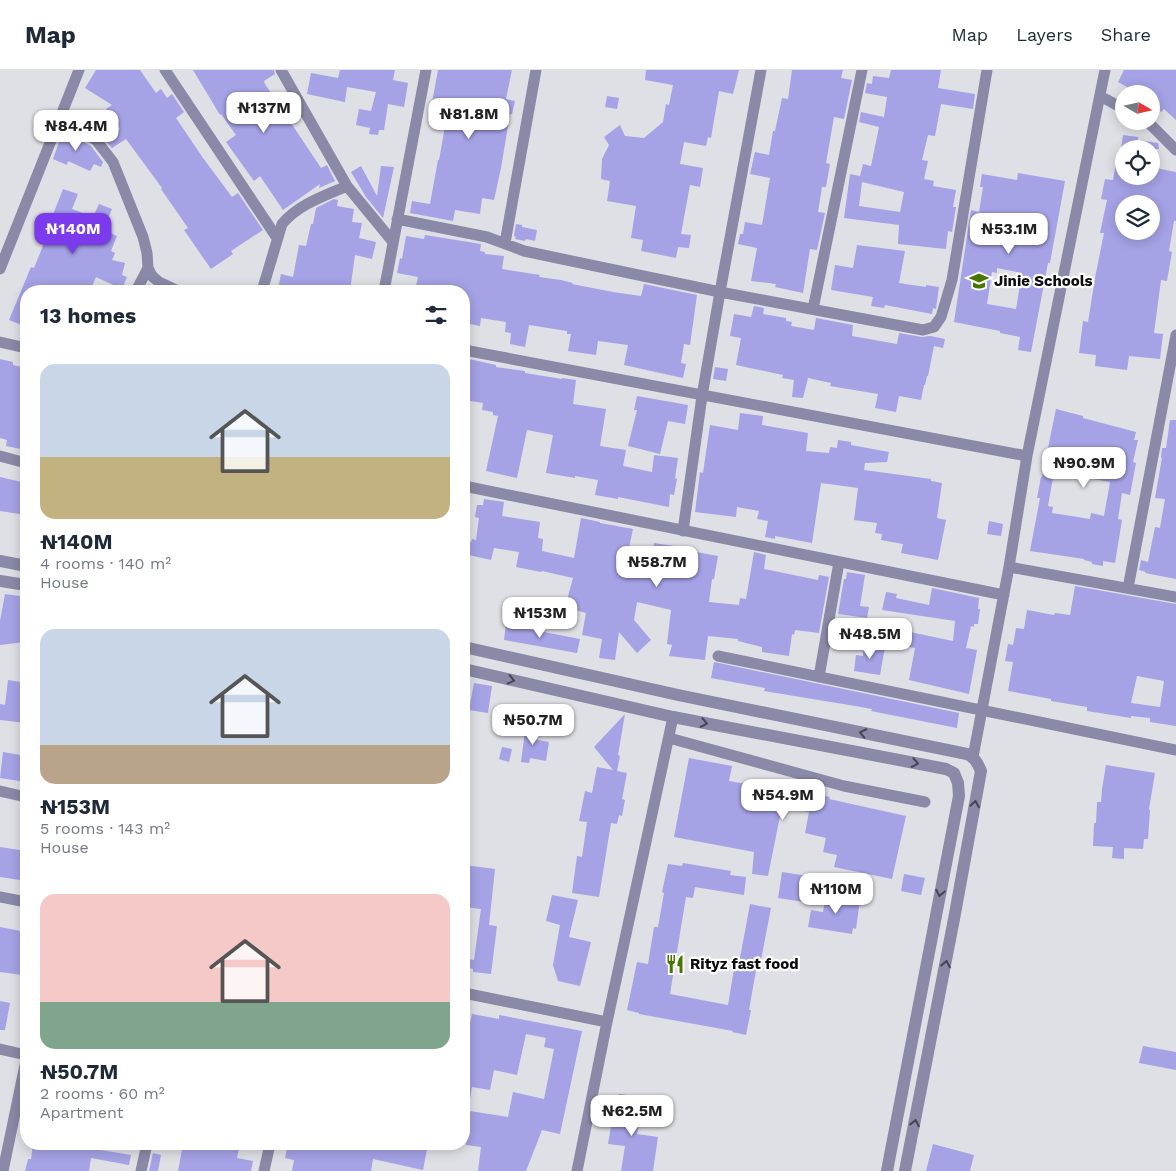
<!DOCTYPE html>
<meta charset="utf-8">
<style>
:root{--surface:#fff;--page:#f2f2f3;--text:#1f2937;--muted:#747a83;--line:#e0e1e3;--accent:#7c3aed}
body{margin:0;font-family:"Work Sans",sans-serif;background:var(--page);color:var(--text);height:100vh;display:flex;flex-direction:column;font-size:19px;white-space:nowrap}
*{box-sizing:border-box;margin:0}
p{font-size:16px;color:var(--muted)}
.icon{flex:none;width:28px;height:28px;fill:none;stroke:currentColor;stroke-width:2;stroke-linecap:round;stroke-linejoin:round}
.map{position:relative;flex:1;overflow:hidden}
.sheet{position:absolute;left:20px;top:215px;width:450px;height:865px;display:flex;flex-direction:column;background:var(--surface);border-radius:20px;box-shadow:0 2px 12px #0003}
.sheet>*{flex:none}
.needle{width:32px;rotate:99deg}
.tools{position:absolute;left:1115px;top:15px;display:grid;gap:10px}
.tools a{display:grid;place-items:center;width:45px;height:45px;border-radius:50%;background:var(--surface);box-shadow:0 2px 12px #0003;font-size:25px}
.price{position:absolute;translate:-50% -42px;padding:0 11px;border-radius:10px;background:#fff;color:#222;font-size:16px;line-height:32px;filter:drop-shadow(0 1px 2px #0008)}
.price::after{content:'';position:absolute;left:50%;top:30px;width:15px;height:11px;margin-left:-8px;background:inherit;clip-path:polygon(0 0,100% 0,50% 100%)}
.price.on{background:var(--accent);color:#fff}
ul{padding:0;list-style:none}
li{display:grid;align-content:center;gap:10px;height:265px;padding:0 20px}
li span{display:grid;place-items:center;height:155px;border-radius:15px;color:#555}
li>.icon{margin-inline-start:auto}
span .icon{width:90px;height:90px;fill:#fffc;stroke-width:1}
li b{font-size:21px}
h2{display:flex;justify-content:space-between;align-items:center;height:60px;padding:0 20px;font-size:21px}
header{display:flex;align-items:center;gap:30px;box-sizing:border-box;height:70px;padding:0 25px;background:var(--surface);border-bottom:1px solid var(--line)}
header strong{font-size:24px}
nav{display:flex;gap:28px;margin-inline-start:auto;font-size:18px}
.map>svg:first-child{display:block}
.building{fill:#a5a2e6;fill-rule:evenodd}
.lines{fill:none;stroke-linecap:round;stroke-linejoin:round}
.minor{stroke:#8a89a7;stroke-width:11}
.tertiary{stroke:#8a89a7;stroke-width:12}
.oneway{stroke:#454453}
.labels{text-anchor:middle;stroke-width:4.5;stroke-linejoin:round;paint-order:stroke}
.poi-label{font-size:15px;font-weight:bold;fill:#0c0c0f;stroke:#fff;text-anchor:start}
</style>
<header>
<strong>Map</strong>
<nav><a>Map</a><a>Layers</a><a>Share</a></nav>
</header>
<div class="map">
<svg width="1176" height="1101" viewBox="0 0 1176 1101">
<rect width="100%" height="100%" fill="#dfdfe6"/>
<path class="building" d="M96,0h44l16,23 5,-4 6,9 5,-4 12,18 -8,6 27,40 29,39 6,-4 25,37 -32,21 2,3 -22,15 -27,-39 4,-2 -27,-39 1,-1 -36,-49 -14,9 -8,-9 16,-10 -14,-20 6,-4 -27,-17z
M193,0h81l1,4 -11,7 1,3 56,84 6,-3 8,16 -16,7 1,-4 -37,26 -23,-34 -6,5 -28,-39 10,-7 -15,-21 -1,1z
M340,0h55l-2,10 15,3 -4,24 -16,-3 -4,26h-5l-1,5 -9,-1 1,-6 -14,-3 3,-16 12,2 5,-19 -29,-5 -2,15 -38,-8 4,-21 27,5z
M438,0h74l-6,29 9,2 -3,13h-2l-9,54 -7,32 -12,-2 -2,16 -25,-4 -2,11 -43,-8 2,-12 18,3 8,-44h1l9,-50 -17,-2z
M646,0h93l-6,24 -14,-3 -8,47 -3,-1 -2,9 -22,-4 -4,22 23,4 -3,19 -10,-2 -9,49 10,1 -2,13 -11,-1 -2,11 -35,-7 2,-11 -12,-2 5,-32 -29,-5 3,-20 -9,-2 1,-20 7,-14 -5,-8 16,-12 5,11 19,2 19,-16 3,-18 3,1 4,-20 -28,-5z
M792,0h51l-2,8 11,2 -8,39 -10,-2 -8,46 4,1 -4,23h-4l-4,25 7,1 -8,37 -7,-1 -7,44 -28,-6 1,-3 -25,-3 6,-33 -19,-4 2,-10h3l2,-12 17,3 8,-47 -20,-4 5,-22 14,3 4,-24h2l7,-33 6,1z
M891,0h50l-3,18 37,6 -2,15 -32,-5 -6,32 -7,-1 -6,25 6,1 -4,18 10,2 -1,5 23,4 -3,17h3l-4,25 -4,-1 -2,18 -48,-5 1,-19 -55,-7 6,-44 10,2 3,-12 8,2 8,-39 -20,-5 2,-10 23,5 3,-20 -22,-4 2,-10 5,1 1,-8 16,2zM862,112l42,10 -4,20 -41,-6z
M1124,0h52v50l-12,-11 -3,3 -10,-9v-9h-11l-22,-12z
M607,26l12,2 -2,11 -12,-2z
M64,58l14,10v1l13,7 12,16 -2,5 -7,-3 -4,7 -22,-10 -1,4 -14,-6z
M1123,65l15,2v3l20,3 1,6h-38z
M1118,81l6,1v24h27v-9l25,5v49h-2l-5,30 3,1 -5,29 -6,-1 -7,53 9,1 -3,25 -31,-3 -2,14 -32,-4 1,-11 -17,-2 4,-32 5,1 8,-50v1l8,-40h-4l7,-33 -6,-1 4,-20 8,1zM1124,134h29l-2,11v16h-27z
M361,96l16,30 4,-30 13,1 -11,51 -17,-21 -15,-25z
M1018,103l47,8 -15,82h-2l-17,89 -13,-2 2,-13 -20,-4v-2l-46,-9 17,-112 8,2 4,-25h-3l2,-13 35,6zM997,198l25,5 -6,36 -29,-5 5,-32 5,1z
M63,119l15,5 -6,15 21,8 6,-13 13,5 -9,21 14,6 -6,15 4,2 -3,7 13,3 -3,12 5,2 -5,12 -26,-12 -6,14h-24l-15,-6 -3,6h-22v29l-2,6 -15,-6 22,-53 3,1 15,-37 -2,-1z
M334,129l4,1 -1,6 17,3 -2,13 10,1 -3,15 17,4 -4,17 -17,-4 -5,36h-62l-10,-2 3,-15 12,3 6,-32 7,1 5,-22h2l3,-16z
M516,154l6,1v2l15,3 -2,11 -9,-2 -1,2 -10,-2 1,-2 -2,-1z
M425,165l56,9 -1,7 5,1v2l19,2 -2,13 38,6 -1,2 22,3 12,3 -1,1 41,8 28,4 3,-12 53,11 -7,50 -6,-1 -3,19 5,1 -3,14 -59,-13 4,-20 -30,-4 -2,14 -28,-4 3,-17h-4v-3l-38,-6 -4,22 -15,-3 1,-11 -6,-1 1,-10 -25,-4 -1,8 -16,-3v-32h-49l3,-14 -21,-4 3,-15 2,1 4,-23 18,3z
M857,175l48,6 -6,32 27,4v-2l13,2 -3,22 -3,-1 -1,6 -47,-9 -1,3 -13,-2 2,-9 -42,-7 4,-25 18,3z
M754,236l10,2 -1,6 23,4v3l6,1 -1,4 23,4 2,-12 37,7 -1,11 45,8 2,-11 23,4 8,-1 15,3 -2,9 -9,-2 -6,30h-1l-2,9h-1l-3,15 -22,-4 -3,16 -21,-4 3,-14 -48,-8 1,-3 -23,-5 -5,20 -11,-1 2,-17 -12,-2 1,-3 -47,-10 5,-27 -11,-2 4,-22 17,3z
M0,289l13,3v3l13,3v82l-20,-4 1,-6 -7,-2z
M469,289l27,6v2l29,4v2l37,6v-1l14,2 -3,24 33,5 -6,37 26,4 -3,16 29,6 2,-17 24,3 -3,20 2,1 -3,16 -4,-1 -1,13 -51,-10v2l-23,-4 3,-15 -23,-4v2l-29,-5 7,-38 -26,-5 -10,48 -31,-7 12,-55 -5,-1v-3l-11,-2 1,-7 -19,-3v-24l1,-6h1z
M715,297l13,2 -2,12 -13,-2z
M637,326l51,9 -3,19 -17,-3 -8,33 -32,-8 9,-36h-3z
M1056,339l27,7v2l53,14 -2,8h4l-5,22 3,1 -6,32 -8,-2 -4,26 4,1 -7,43 -12,-2v5l-11,-2v-2l-8,-2v-1l-54,-8 10,-53h-3l4,-21h1zM1054,402l56,10 -6,34 -13,-3 -1,6 -38,-6 1,-6 -5,-1z
M740,343l23,3 -1,9 46,8 -2,18 23,2 1,-6 7,1 1,-8 13,2v3l38,7 -2,10 -22,1 -1,7 67,9v2l11,2 -5,35 9,2 -8,40 -37,-7 2,-9 -22,-4 1,-6 -7,-1 2,-10 -23,-3 4,-32 -37,-5 -9,60 -37,-7v3l-10,-2 3,-16 -11,-2 2,-8 -22,-4 -1,10 -41,-5 5,-40 3,1 7,-48 28,5z
M1170,350h6v159l-31,-6 1,-1 -7,-2 2,-10 7,2 7,-35 5,1 5,-29 -10,-1 7,-40h-1l1,-10h4z
M0,407l26,6v32l-26,-4z
M484,429l20,3 -2,14 38,6 -2,16 5,1 -1,12 32,7 7,-40 19,4v1l33,6 -4,19 24,5 1,-10 20,3 -1,5 23,4v-3l22,4 -4,23h-2l-3,23 30,3 1,-7 6,1 8,-47 12,3 -2,14 54,11 1,-5 10,2 -10,56 -24,-3 -1,5 -2,-1 -3,22 -27,-4v-5l-24,-6v-2l-30,-3 -3,24 -36,-4 3,-11 -5,-1 4,-34 -34,-8 -3,18 17,20 -14,13 -18,-21 -4,28 -16,-2 3,-19 -20,-4 4,-22 -21,-6 8,-29 -31,-7 -1,1 -25,-5 3,-15 -25,-4 -3,12 -27,-6v-14l7,2 1,-3 4,1 3,-22 -4,-1 2,-12h6z
M989,451l14,3 -2,12 -14,-2z
M847,502l18,3 -5,31 9,1 -2,11 -29,-4 6,-35h2z
M1075,516l101,18v122l-26,-4v-4l-19,-2v2l-44,-7v-4l-36,-6v-2l-43,-8 5,-29 -8,-1 3,-17 5,1 3,-17 8,1 3,-19 27,5 1,-2 15,2zM1137,606l27,5 -4,26 -29,-4z
M932,518l47,10 -1,11h2l-2,15h-4v3l-3,-1 -5,22 11,2 -8,44 -60,-14 6,-32 -27,-5 3,-15 62,13 2,-20 -73,-11 4,-18 11,2 -1,4 33,7z
M5,524l21,3v45l-26,3v-24z
M506,553l23,4 -1,2 52,10 -3,14 -73,-13z
M864,574l21,3 -5,28 -26,-4 2,-16 7,1z
M714,592l245,51 -2,15 -76,-15 -10,-2 1,-2 -17,-3 -91,-15 1,-3 -54,-10z
M8,610l18,3v40l-26,-3v-16l5,1z
M474,613l18,3 -4,27 -19,-3z
M625,644l-7,41 2,1 -3,15 10,2 -5,26 3,1 -3,16 -3,-1 -2,9 -6,-1 -12,74 -27,-4 5,-37 5,1 5,-35 -8,-1 6,-30 7,2 5,-26 16,3 -19,-23z
M526,653l10,2 -3,14 16,3 -3,19 -16,-3 -1,5 -8,-1z
M502,677l10,2 -3,13 -10,-3z
M3,682l23,4v26l-26,-4z
M689,688l43,8 -3,15 53,9 4,-3 44,10 -1,2 77,17 -14,63 -58,-12 3,-12 -14,-3 3,-14 -21,-5 4,-21 -27,-6 -14,70 -16,-2 2,-22 -80,-15z
M1106,695l49,8 -6,36 1,1 -2,29h-4l-1,10 -19,-1v11l-12,-1 1,-11 -20,-1 1,-23h2l1,-21h4l1,-13z
M0,777l26,4v30l-26,-4z
M683,793l48,8 -1,4 16,2 -2,18 -49,-8 -2,11 -7,-1 -16,97 58,11 8,-48 4,1 10,-54 21,4 -10,52 -3,-1 -9,51h2l-5,25 -14,-3 1,-1 -94,-17v-1l-12,-3 10,-48 11,2 6,-37h4l6,-34 -2,-1 6,-28 14,2z
M464,795l31,4 -6,56 8,1 -6,48 -18,-2v-3l-9,-2v-9l10,2 7,-51 -17,-2z
M782,802l26,4 -4,26 -26,-4z
M904,804l21,4 -4,17 -20,-4z
M826,824l34,6 -4,29 -3,-1 -1,6 -44,-7 3,-17 12,2z
M552,825l26,5 -9,37 22,5 -11,44 -22,-5 -5,-16 7,-40 -14,-4z
M0,857l26,5v13h-1l-3,30 -22,-3z
M0,931l10,2 -5,27h-5z
M472,944l27,5v-4l83,16 -22,103 -18,-4 -16,41h-48l3,-24 -15,-2 4,-34 38,6 5,-25 31,7 10,-50 -10,-2 2,-9 -20,-4 -9,41 -23,-5 -4,20 -18,-3 -3,18h-5v-63l2,1z
M1143,976l33,6v18l-37,-7z
M619,1024l16,2 -2,16 8,2 -4,20 21,3 -5,34h-32l4,-25 -17,-2 6,-35h3z
M33,1074h57l-1,4 42,7 -2,10 -38,-7 -2,13h-64l3,-12h3z
M183,1074h57l-3,14 16,3 -2,10h-73z
M288,1074h140l-5,26 -50,-11 -2,12h-79l2,-11 -9,-2z
M933,1074l41,11 -4,16h-44z
M153,1083l8,2 -3,16h-9z"/>
<g class="lines">
<path class="minor" d="M165,0l112,168
M281,0l66,116 46,56
M1100,26l24,13
M60,47l36,23 17,22 30,75 4,16 1,15 4,8 7,6 19,9
M1147,51l29,29
M397,149l90,18 37,14 196,41 203,38 11,-3 7,-10 11,-37 35,-210
M505,173l31,-173
M0,199l79,-199
M136,221l12,-23
M262,221l20,-67c17,-20 42,-28 65,-38
M384,221l42,-221
M813,239l49,-239
M0,272l26,6
M464,280l563,106
M0,386l26,7
M464,416l540,109
M683,461l19,-135 18,-104 41,-222
M1009,497l167,30
M1128,518l48,-253
M718,586l458,94
M819,607l20,-115
M669,668l175,48 81,16
M973,687l36,-190 18,-111 78,-386
M0,721l26,6
M0,827l26,5
M464,923l143,29
M0,979l26,6
M3,1101l23,-111
M141,1101l6,-27
M264,1101l6,-27
M577,1101l30,-149 66,-305"/>
<path class="tertiary" d="M0,491l26,5
M0,511l26,4
M464,577l214,48 289,59c8,4 10,8 14,17l-27,148 -49,252
M464,599l209,48 273,52 8,4 4,10 1,13 -72,375"/>
</g>
<defs><path id="oneway-chevron" d="M-2-3.5L2.5 0L-2 3.5" fill="none" stroke-width="1.6" stroke-linecap="round" stroke-linejoin="round" transform="scale(1.25)"/></defs>
<g class="oneway">
<use href="#oneway-chevron" transform="translate(511 610) rotate(13)"/>
<use href="#oneway-chevron" transform="translate(704 653) rotate(11)"/>
<use href="#oneway-chevron" transform="translate(863 663) rotate(-168)"/>
<use href="#oneway-chevron" transform="translate(915 693) rotate(11)"/>
<use href="#oneway-chevron" transform="translate(975 734) rotate(-80)"/>
<use href="#oneway-chevron" transform="translate(940 823) rotate(101)"/>
<use href="#oneway-chevron" transform="translate(946 894) rotate(-79)"/>
<use href="#oneway-chevron" transform="translate(915 1053) rotate(-79)"/>
</g>
<defs>
<g id="school-bare" transform="scale(1.5)"><path d="M0-5L7-2L0 1L-7-2ZM-4 1L0 2.5L4 1V4Q0 6-4 4Z" fill="#477700" stroke="#fff" stroke-width="2.5" paint-order="stroke"/></g>
<g id="restaurant-bare" transform="scale(1.5)"><path d="M-5-6h1v4h1v-4h1v4h1v-4h1v5L-1.5 .5V6h-2V.5L-5-1ZM5-6V6H3V1.5H1.5Q1.5-4 5-6Z" fill="#477700" stroke="#fff" stroke-width="2.5" paint-order="stroke"/></g>
</defs>
<g fill-rule="evenodd">
<use href="#school-bare" x="979" y="211"/>
<use href="#restaurant-bare" x="675" y="894"/>
</g>
<g class="labels">
<g class="poi-label">
<text x="994" y="216">Jinie Schools</text>
<text x="690" y="899">Rityz fast food</text>
</g>
</g>
</svg>
<div class="tools">
<a><svg class="needle" viewBox="-14 -14 28 28"><path d="M0-13l5 13h-10z" fill="#e53935"/><path d="M0 13l5-13h-10z" fill="#747a83"/></svg></a>
<a><svg class="icon" aria-label="locate" viewBox="0 0 24 24"><circle cx="12" cy="12" r="6"/><path d="M12 2v4M12 18v4M2 12h4M18 12h4"/></svg></a>
<a><svg class="icon" aria-label="layers" viewBox="0 0 24 24"><path d="M12 4l9 5-9 5-9-5zM3 14l9 5 9-5"/></svg></a>
</div>
<b class="price" style="left:264px;top:64px">₦137M</b>
<b class="price" style="left:469px;top:70px">₦81.8M</b>
<b class="price" style="left:76px;top:82px">₦84.4M</b>
<b class="price on" style="left:73px;top:185px">₦140M</b>
<b class="price" style="left:1009px;top:185px">₦53.1M</b>
<b class="price" style="left:1084px;top:419px">₦90.9M</b>
<b class="price" style="left:657px;top:518px">₦58.7M</b>
<b class="price" style="left:540px;top:569px">₦153M</b>
<b class="price" style="left:870px;top:590px">₦48.5M</b>
<b class="price" style="left:533px;top:676px">₦50.7M</b>
<b class="price" style="left:783px;top:751px">₦54.9M</b>
<b class="price" style="left:836px;top:845px">₦110M</b>
<b class="price" style="left:632px;top:1067px">₦62.5M</b>
<section class="sheet">
<h2>13 homes<svg class="icon" aria-label="filters" viewBox="0 0 24 24"><path d="M4 7h16M4 17h16"/><circle cx="9" cy="7" r="2"/><circle cx="15" cy="17" r="2"/></svg></h2>
<ul>
<li><span style="background:linear-gradient(#c9d6e8 60%,#c2b280 0)"><svg class="icon" aria-label="home" viewBox="0 0 24 24"><path d="M3 11l9-7 9 7M6 9v11h12V9"/></svg></span><div><b>₦140M</b><p>4 rooms · 140 m²</p><p>House</p></div></li>
<li><span style="background:linear-gradient(#c9d6e8 75%,#b9a48a 0)"><svg class="icon" aria-label="home" viewBox="0 0 24 24"><path d="M3 11l9-7 9 7M6 9v11h12V9"/></svg></span><div><b>₦153M</b><p>5 rooms · 143 m²</p><p>House</p></div></li>
<li><span style="background:linear-gradient(#f6c9c9 70%,#7fa58c 0)"><svg class="icon" aria-label="home" viewBox="0 0 24 24"><path d="M3 11l9-7 9 7M6 9v11h12V9"/></svg></span><div><b>₦50.7M</b><p>2 rooms · 60 m²</p><p>Apartment</p></div></li>
</ul>
</section>
</div>
